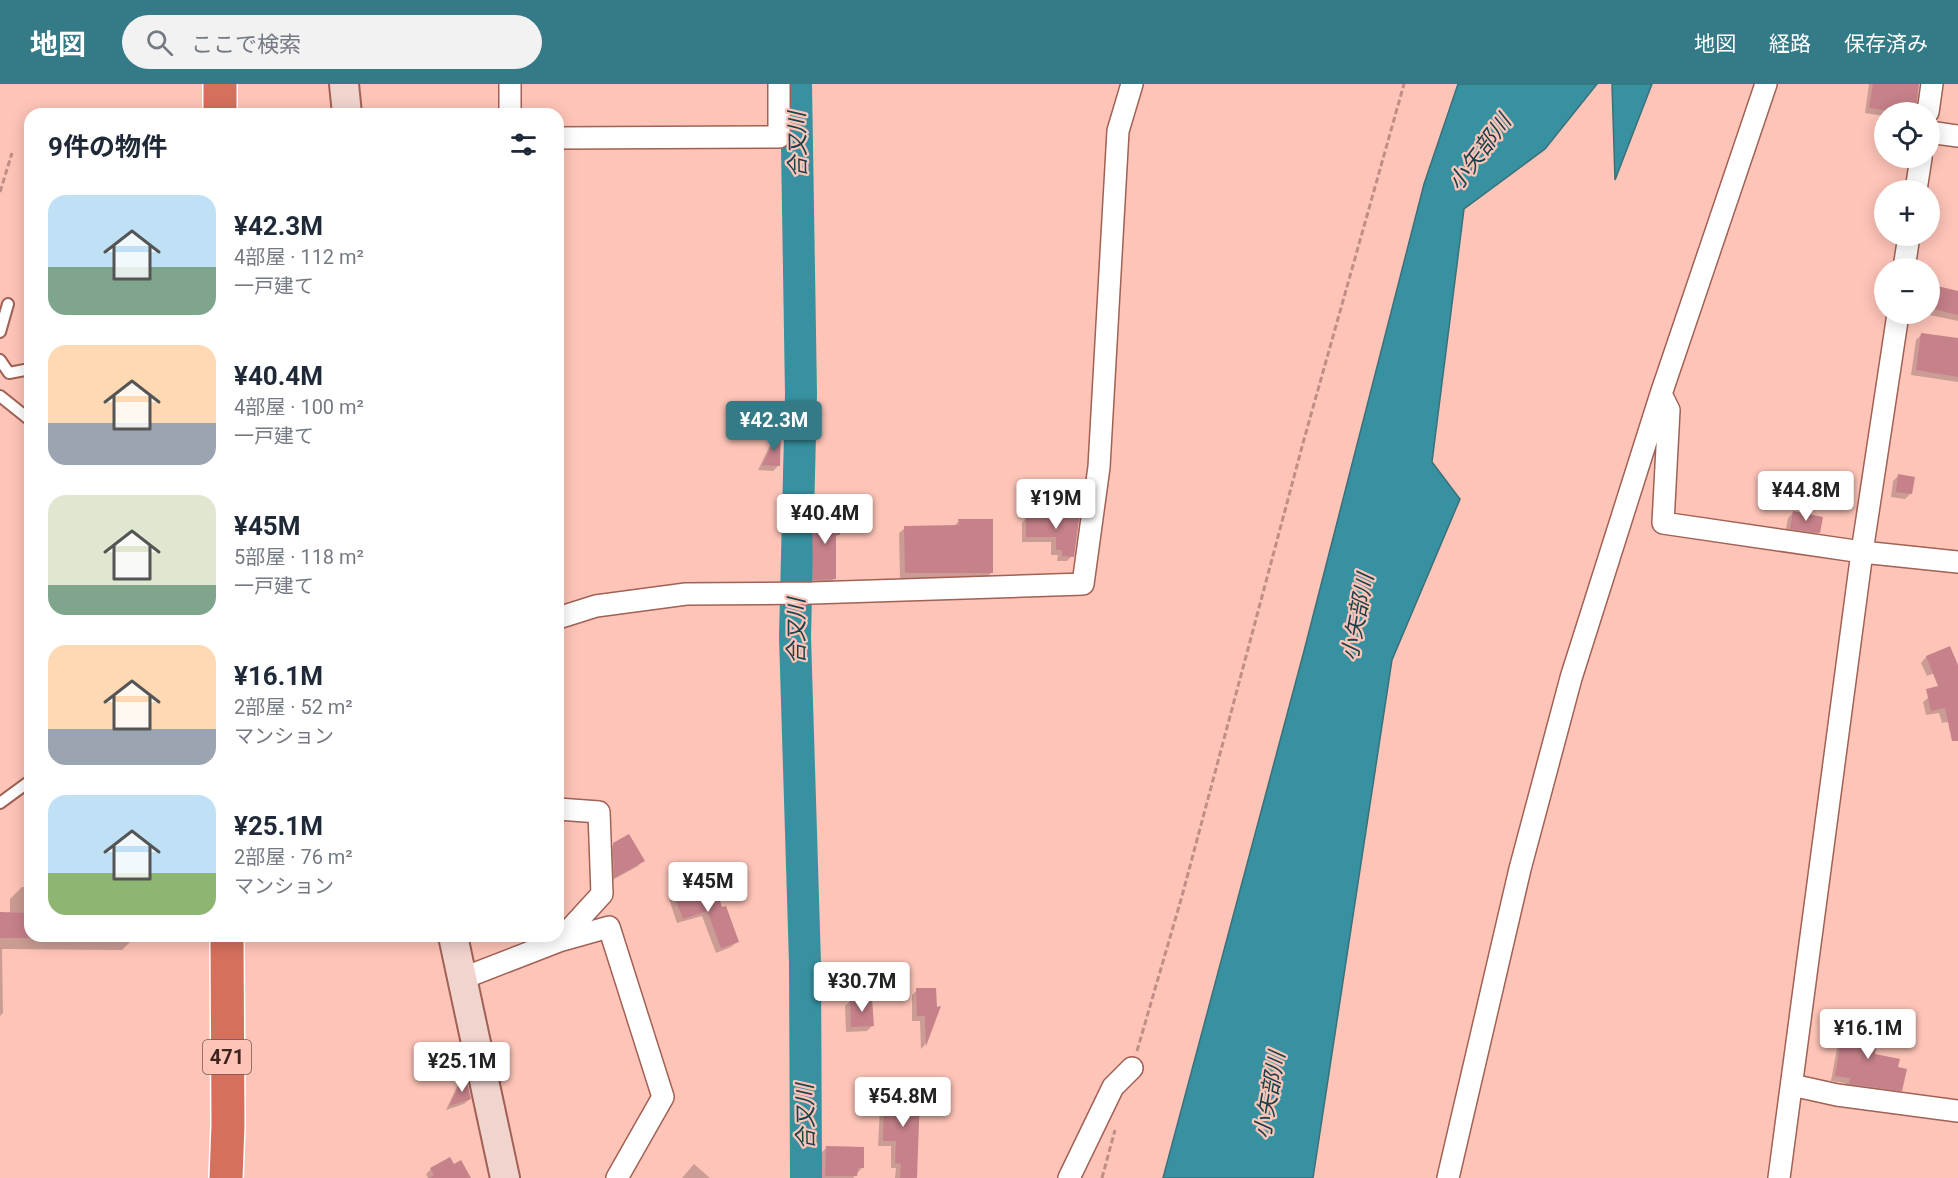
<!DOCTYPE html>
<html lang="ja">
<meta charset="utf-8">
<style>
:root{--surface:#fff;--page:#f2f2f3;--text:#1f2937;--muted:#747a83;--accent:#347a87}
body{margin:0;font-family:Roboto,"Noto Sans JP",sans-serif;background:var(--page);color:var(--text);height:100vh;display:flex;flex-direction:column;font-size:22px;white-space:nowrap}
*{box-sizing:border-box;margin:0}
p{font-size:20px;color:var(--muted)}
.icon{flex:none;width:33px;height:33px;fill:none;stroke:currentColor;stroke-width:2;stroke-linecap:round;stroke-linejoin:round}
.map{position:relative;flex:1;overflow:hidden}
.side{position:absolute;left:24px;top:24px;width:540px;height:834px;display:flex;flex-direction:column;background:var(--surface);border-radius:18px;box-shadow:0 3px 15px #0003}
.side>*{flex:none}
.buttons{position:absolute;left:1874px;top:18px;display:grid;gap:12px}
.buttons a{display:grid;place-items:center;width:66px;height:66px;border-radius:50%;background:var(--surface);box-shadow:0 3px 15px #0003;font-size:30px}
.price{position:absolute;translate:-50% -51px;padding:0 14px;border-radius:6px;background:#fff;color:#222;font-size:20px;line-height:39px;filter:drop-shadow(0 2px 3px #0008)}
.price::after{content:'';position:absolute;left:50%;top:36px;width:18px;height:14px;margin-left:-9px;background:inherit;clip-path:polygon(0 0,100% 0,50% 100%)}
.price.selected{background:var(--accent);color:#fff}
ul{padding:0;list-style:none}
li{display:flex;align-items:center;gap:18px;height:150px;padding:0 24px}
li span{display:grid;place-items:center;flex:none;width:168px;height:120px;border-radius:18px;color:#555}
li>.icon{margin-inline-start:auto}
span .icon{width:72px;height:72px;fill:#fffc;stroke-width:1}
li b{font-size:26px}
h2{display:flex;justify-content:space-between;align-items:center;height:72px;padding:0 24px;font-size:26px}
header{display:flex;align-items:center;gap:36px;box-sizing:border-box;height:84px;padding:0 30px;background:var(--accent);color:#fff}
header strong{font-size:28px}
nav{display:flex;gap:33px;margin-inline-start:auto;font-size:21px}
.search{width:420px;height:54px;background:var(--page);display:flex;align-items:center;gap:15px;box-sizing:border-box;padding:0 21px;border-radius:33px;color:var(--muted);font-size:22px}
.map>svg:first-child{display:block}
.water{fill:#3891a1;stroke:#3a707a;stroke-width:1.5}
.shadow{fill:#0003}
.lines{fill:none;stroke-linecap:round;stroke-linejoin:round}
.river{stroke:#3891a1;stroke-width:32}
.building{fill:#c6818a}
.lane-casing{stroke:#a16154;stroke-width:14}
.street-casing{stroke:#a16154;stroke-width:24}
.secondary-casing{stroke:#a16154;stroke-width:32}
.highway-casing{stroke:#fff;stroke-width:36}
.path{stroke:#bf8f86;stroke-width:3;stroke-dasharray:6 3;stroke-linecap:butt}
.lane{stroke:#fff;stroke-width:10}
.street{stroke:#fff;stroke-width:21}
.secondary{stroke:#f2d4ce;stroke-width:28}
.highway{stroke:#d5705d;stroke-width:33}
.labels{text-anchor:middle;stroke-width:4.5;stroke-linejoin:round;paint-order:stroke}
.shield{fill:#fec4b8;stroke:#78534c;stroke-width:1.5}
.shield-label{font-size:20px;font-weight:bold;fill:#3e231e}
.water-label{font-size:22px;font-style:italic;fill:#194149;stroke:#fec4b8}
</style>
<header>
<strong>地図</strong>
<div class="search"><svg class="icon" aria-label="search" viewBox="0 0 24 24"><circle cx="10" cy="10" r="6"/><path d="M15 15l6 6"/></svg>ここで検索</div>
<nav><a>地図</a><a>経路</a><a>保存済み</a></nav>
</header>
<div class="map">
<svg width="1958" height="1094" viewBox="0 0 1958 1094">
<rect width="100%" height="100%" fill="#fec4b8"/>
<path class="water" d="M1458,0h139l-52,65 -81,60 -32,253 28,37 -68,161 -79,518h-150l141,-527 120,-467z
M1612,0h40l-37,96z"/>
<path class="shadow" d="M1869,0h49l-4,28h-30v4l-19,-3z
M1929,202l29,7v28l-33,-7h4z
M1922,250l36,6v42l-47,-7 5,-35z
M779,346l-1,36 -5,5 -15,-1 18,-37z
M1898,392l12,18 -5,5 -14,-2 2,-16z
M1064,429l8,43 -5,5h-10l1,-6h-7v-13h-29v-19l5,-6h32z
M1793,429l25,19 -5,6 -28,-4 3,-16z
M813,430l25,21 -4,3v41l-5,5 -21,1 -1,-65z
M959,437l33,51 -6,6h-86l-1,-45 6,-5 48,-1z
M1949,564l1,19 -23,9 -6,-13 5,-6z
M1958,603v33l-16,3 -3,-10 -13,2 -3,-13 6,-5z
M614,760l29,16 -5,6 -29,16 -1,-32z
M22,803h8v49h103v3l-11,11 -120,-1 1,64 -3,3v-103l10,1v-15z
M698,809l13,9 26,40 -6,5 -15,6 -14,-37 -25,7 -8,-24 5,-5z
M917,906l18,18h4l-14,37 -4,4 -1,-28h-8v-26z
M850,917l22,25 -5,5 -21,1 -1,-26z
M1857,936l16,35 23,13 5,22 -6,5 -51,-6 1,-6 -14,-2 7,-38 5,-6 6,1 2,-13z
M465,992l5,23 -6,5 -18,6 14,-30z
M883,1005l32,89h-20l1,-10h-5v-22h-13l2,-39h-2v-13z
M826,1064l36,20 -9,10h-33l1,-25z
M694,1080l16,14h-28z
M431,1085l38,9h-41l-2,-4z"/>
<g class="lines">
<path class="river" d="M796,0l5,310 -6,243 10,326 1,215"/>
</g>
<path class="building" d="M1873,0h46l-3,28h-19l-28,-4z
M1929,200l29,7v24l-29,-7z
M1921,249l37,5v39l-42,-7z
M781,342l-1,40 -18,-1z
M1898,390l17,3 -3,17 -16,-2z
M1063,427l17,1 -6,45 -12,-1v-6h-6v-13h-30v-21h37z
M1793,427l30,6 -3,16 -30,-4z
M812,429h28v22h-4v44l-23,1z
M958,435h35v54h-88l-1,-47 55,-1z
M1950,562l8,19v76h-6l-7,-33 -14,3 -5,-22 12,-3 -12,-30z
M629,750l16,27 -31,17 -1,-35z
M697,801l2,6 10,-3 3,12 7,-2 3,9 4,-1 13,36 -18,6 -14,-37 -24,8 -10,-26z
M0,828l30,1v25h-30z
M916,904h20l1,19 4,-1 -15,40 -1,-30h-8z
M872,914l2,28 -23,1 -1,-28z
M1856,934l24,4 -5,32 25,5 -2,8 9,2 -5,22 -53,-7 1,-6 -15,-2 7,-40 11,1z
M465,989l6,26 -22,7z
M882,1003h15v7h23l-3,84h-17l1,-14 -6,-1 1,-22h-13l1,-39h-2z
M826,1062l38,1v21h-6l-1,8h-32z
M450,1073l4,7 7,-4 10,18h-42l5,-3 -4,-7z"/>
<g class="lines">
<g class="lane-casing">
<path id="lane" d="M0,248l8,-28
M0,276l9,13 21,-4
M0,312l30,24
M0,719l30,-22"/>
</g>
<g class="street-casing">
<path id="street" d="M510,0v30
M1928,28l4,-28
M1929,48l29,4
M558,54l221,-1v-53
M1916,106l5,-32
M1904,184l5,-32
M1661,310l8,16 -6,113 199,29 96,10
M558,534l38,-12 90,-12 126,-1 271,-9 16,-117 19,-336 14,-47
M558,725l41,3 3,82 -42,46
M461,895l98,-38 50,-14 54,170 -46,81
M1792,1001l45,10 121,16
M1069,1094l44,-91 19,-19
M1448,1094l72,-309 51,-191 90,-284 105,-310
M1779,1094l83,-626 36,-238"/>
</g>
<g class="secondary-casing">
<path id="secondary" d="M344,0l3,30
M453,852l52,242"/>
</g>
<g class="highway-casing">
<path id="highway" d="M220,0v30
M226,1094l2,-53 -1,-189"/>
</g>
<path class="path" d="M0,108l12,-39
M1137,967l45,-155 121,-453 101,-359
M1102,1094l13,-48"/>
<use href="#lane" class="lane"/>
<use href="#street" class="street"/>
<use href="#secondary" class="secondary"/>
<use href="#highway" class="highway"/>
</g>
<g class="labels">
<rect class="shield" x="203" y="956" width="48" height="34" rx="4.5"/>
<g class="shield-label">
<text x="227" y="980">471</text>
</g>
<g class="water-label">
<text transform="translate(797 61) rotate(-91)" y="8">合又川</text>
<text transform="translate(1479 68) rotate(-53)" y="8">小矢部川</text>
<text transform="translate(1357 533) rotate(-79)" y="8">小矢部川</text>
<text transform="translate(796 547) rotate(-90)" y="8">合又川</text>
<text transform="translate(1269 1011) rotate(-80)" y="8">小矢部川</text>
<text transform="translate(805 1033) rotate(-91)" y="8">合又川</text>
</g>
</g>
</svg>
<div class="buttons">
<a><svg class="icon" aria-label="locate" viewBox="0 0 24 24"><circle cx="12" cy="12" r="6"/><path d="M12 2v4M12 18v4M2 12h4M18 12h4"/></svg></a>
<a>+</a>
<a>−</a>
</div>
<b class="price selected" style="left:774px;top:368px">¥42.3M</b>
<b class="price" style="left:1806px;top:438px">¥44.8M</b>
<b class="price" style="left:1056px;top:446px">¥19M</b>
<b class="price" style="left:825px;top:461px">¥40.4M</b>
<b class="price" style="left:708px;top:829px">¥45M</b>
<b class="price" style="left:862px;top:929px">¥30.7M</b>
<b class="price" style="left:1868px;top:976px">¥16.1M</b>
<b class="price" style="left:462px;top:1009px">¥25.1M</b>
<b class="price" style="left:903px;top:1044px">¥54.8M</b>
<section class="side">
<h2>9件の物件<svg class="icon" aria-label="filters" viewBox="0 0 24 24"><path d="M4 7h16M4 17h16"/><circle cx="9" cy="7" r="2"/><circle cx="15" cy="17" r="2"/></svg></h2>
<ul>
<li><span style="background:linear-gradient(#bfe0f5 60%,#7fa58c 0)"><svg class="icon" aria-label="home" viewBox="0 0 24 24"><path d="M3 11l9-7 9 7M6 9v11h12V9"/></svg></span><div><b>¥42.3M</b><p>4部屋 · 112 m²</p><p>一戸建て</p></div></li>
<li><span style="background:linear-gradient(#ffd9b3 65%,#9aa5b1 0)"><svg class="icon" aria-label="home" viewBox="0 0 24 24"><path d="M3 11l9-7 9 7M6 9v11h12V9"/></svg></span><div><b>¥40.4M</b><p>4部屋 · 100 m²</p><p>一戸建て</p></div></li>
<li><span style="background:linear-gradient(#dfe7d0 75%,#7fa58c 0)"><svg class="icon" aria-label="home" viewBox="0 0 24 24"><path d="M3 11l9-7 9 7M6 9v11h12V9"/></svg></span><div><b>¥45M</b><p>5部屋 · 118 m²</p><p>一戸建て</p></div></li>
<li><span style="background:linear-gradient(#ffd9b3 70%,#9aa5b1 0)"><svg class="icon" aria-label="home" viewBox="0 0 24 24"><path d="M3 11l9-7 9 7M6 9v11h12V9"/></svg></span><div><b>¥16.1M</b><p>2部屋 · 52 m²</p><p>マンション</p></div></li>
<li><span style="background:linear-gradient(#bfe0f5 65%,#8fb573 0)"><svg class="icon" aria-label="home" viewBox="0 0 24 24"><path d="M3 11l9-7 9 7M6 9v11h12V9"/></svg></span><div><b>¥25.1M</b><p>2部屋 · 76 m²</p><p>マンション</p></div></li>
</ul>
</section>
</div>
